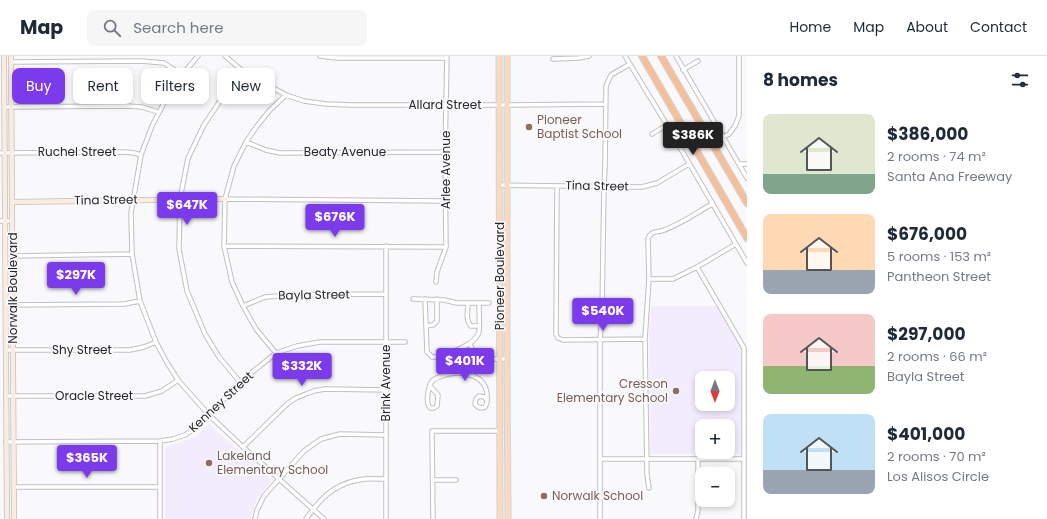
<!DOCTYPE html>
<meta charset="utf-8">
<style>
:root{--surface:#fff;--page:#f6f6f7;--text:#1f2937;--muted:#747a83;--line:#e0e1e3;--accent:#7c3aed}
body{margin:0;font-family:Poppins,sans-serif;background:var(--page);color:var(--text);height:100vh;display:flex;flex-direction:column;font-size:15px;white-space:nowrap}
*{box-sizing:border-box;margin:0}
p{font-size:13px;color:var(--muted)}
.icon{flex:none;width:22px;height:22px;fill:none;stroke:currentColor;stroke-width:2;stroke-linecap:round;stroke-linejoin:round}
.map{position:relative;flex:1;overflow:hidden}
.side{display:flex;flex-direction:column;background:var(--surface);width:300px}
.side>*{flex:none}
.hud{position:absolute;left:12px;top:12px;width:380px;height:36px;display:flex;gap:8px}
.needle{width:26px;rotate:180deg}
.buttons{position:absolute;left:695px;top:315px;display:grid;gap:8px}
.buttons a{display:grid;place-items:center;width:40px;height:40px;border-radius:8px;background:var(--surface);box-shadow:0 2px 6px #0003;font-size:20px}
.price{position:absolute;translate:-50% -34px;padding:0 9px;border-radius:4px;background:var(--accent);color:#fff;font-size:13px;line-height:26px;filter:drop-shadow(0 1px 2px #0008)}
.price::after{content:'';position:absolute;left:50%;top:24px;width:12px;height:9px;margin-left:-6px;background:inherit;clip-path:polygon(0 0,100% 0,50% 100%)}
.price.active{background:#222;color:#fff}
ul{padding:0;list-style:none}
li{display:flex;align-items:center;gap:12px;height:100px;padding:0 16px}
li span{display:grid;place-items:center;flex:none;width:112px;height:80px;border-radius:8px;color:#555}
li>.icon{margin-inline-start:auto}
span .icon{width:48px;height:48px;fill:#fffc;stroke-width:1}
li b{font-size:17px}
h2{display:flex;justify-content:space-between;align-items:center;height:48px;padding:0 16px;font-size:17px}
.chip{padding:0 14px;border-radius:8px;background:var(--surface);box-shadow:0 2px 6px #0003;font-size:14px;line-height:36px}
.chip.active{background:var(--accent);color:#fff}
header{display:flex;align-items:center;gap:24px;box-sizing:border-box;height:56px;padding:0 20px;background:var(--surface);border-bottom:1px solid var(--line)}
header strong{font-size:19px}
nav{display:flex;gap:22px;margin-inline-start:auto;font-size:14px}
.search{width:280px;height:36px;background:var(--page);display:flex;align-items:center;gap:10px;box-sizing:border-box;padding:0 14px;border-radius:8px;color:var(--muted);font-size:15px}
main{display:flex;flex:1;min-height:0}
.map>svg:first-child{display:block}
.education{fill:#f2ecfd;fill-rule:evenodd}
.lines{fill:none;stroke-linecap:round;stroke-linejoin:round}
.street-casing{stroke:#c0c0c3;stroke-width:5.5}
.secondary-casing{stroke:#c0c0c3;stroke-width:6}
.primary-casing{stroke:#d3d3d4;stroke-width:7}
.highway-casing{stroke:#d3d3d4;stroke-width:8}
.street{stroke:#fff;stroke-width:3.5}
.secondary{stroke:#fcece0;stroke-width:4.5}
.primary{stroke:#f9d9c2;stroke-width:5}
.highway{stroke:#f5c099;stroke-width:6}
.education-dot{fill:#8d6e63;stroke:#f9f9fc;stroke-width:1.5}
.labels{text-anchor:middle;stroke-width:3.5;stroke-linejoin:round;paint-order:stroke}
.street-label{font-size:12px;fill:#252527;stroke:#f9f9fc}
.education-label{font-size:12px;fill:#785e54;stroke:#f9f9fc;text-anchor:start}
</style>
<header>
<strong>Map</strong>
<div class="search"><svg class="icon" aria-label="search" viewBox="0 0 24 24"><circle cx="10" cy="10" r="6"/><path d="M15 15l6 6"/></svg>Search here</div>
<nav><a>Home</a><a>Map</a><a>About</a><a>Contact</a></nav>
</header>
<main>
<div class="map">
<svg width="747" height="463" viewBox="0 0 747 463">
<rect width="100%" height="100%" fill="#f9f9fc"/>
<path class="education" d="M651,250h66l24,41v107h-91l-1,-116zM702,322h26v26h-26zM702,370h26v26h-26z
M209,368l62,55v2l-14,18 -6,20h-86v-71l3,-2 10,-3 17,-6z"/>
<g class="lines">
<g class="street-casing">
<path id="street" d="M198,0l-16,19 -13,18 -17,33 -11,29 -10,58 1,41 8,47 16,41 10,19 12,19 31,35 34,32 81,72
M225,0l19,16 42,23 18,6 22,3 25,1h156l98,-1
M320,0l17,2h110
M625,0l42,69 80,138
M676,0l71,122
M553,3l26,-1 10,-2
M11,6l130,-1 23,2 18,12
M683,14l15,-9
M5,51l121,-1 16,1 16,5
M652,78l15,-9
M723,81l6,-3 6,-8 4,-10v-60
M246,86l20,8 14,3 165,-1
M0,97l125,-1 9,1 7,2
M739,108h8
M499,129l143,2 15,-4 32,-19
M557,130l-1,148 2,4 5,2 82,-1
M225,143l221,2
M0,165h12
M224,190l222,1
M386,190v273
M13,200l119,-2
M697,211l47,81v171
M649,223h24l24,-12 39,-23
M436,226l1,-10 9,-25 -1,-95 2,-96
M413,243l31,1 13,3h32
M425,243l2,53 5,5h4c11,-3 40,-12 43,-25 1,-8 0,-20 0,-29
M468,247c0,8 -3,17 3,23h8
M6,249l118,-1 16,-3
M243,250l22,-9 27,-2 94,-1
M426,270l7,-1 4,-4v-22
M470,288l5,11
M6,294h124l14,-3 12,-5
M276,297l-20,-24 -13,-23 -11,-24 -8,-36 1,-47 9,-33 12,-24 11,-16 13,-16 16,-15
M482,303h25
M469,318l6,-10c7,1 9,-6 3,-10l-3,1 -3,3v3l3,3
M240,326l-21,-25 -14,-23 -18,-43 -8,-42 1,-50 8,-41 16,-33 18,-27 22,-26
M430,330l8,9 -1,11c-13,11 -11,-19 -4,-26 3,-2 6,-3 9,-4 16,-6 44,-3 45,19 0,4 1,8 -2,12 -4,2 -7,1 -10,-3l1,-5 3,-3 5,1 3,3
M6,340h139l17,-5 16,-11
M160,385v78
M6,386l154,-1 13,-2 12,-4 9,-6 15,-14 31,-33 36,-29 21,-7 23,-4h85
M243,391l44,-43 9,-6 10,-4 8,-3 11,-2 62,1
M600,403h144
M433,424h23
M14,431h146
M649,432l-2,-13 -2,-136 4,-60 -1,-40c2,-7 7,-7 13,-8 17,-5 35,-18 51,-27
M255,463l2,-9 7,-14 40,-45 17,-12 19,-5 46,1
M306,463c14,-20 27,-34 52,-39 9,-2 19,-1 28,-1
M433,463l-1,-88h68
M600,463v-179l2,-27 2,-127 1,-19 1,-81 5,-11 19,-11
M696,463l2,-9v-51"/>
</g>
<g class="secondary-casing">
<path id="secondary" d="M4,0l3,463
M11,0l3,463
M12,146l213,-3"/>
</g>
<g class="primary-casing">
<path id="primary" d="M499,0l1,463
M507,0v303l1,160"/>
</g>
<g class="highway-casing">
<path id="highway" d="M642,0l105,182
M661,0l86,147"/>
</g>
<use href="#street" class="street"/>
<use href="#secondary" class="secondary"/>
<use href="#primary" class="primary"/>
<use href="#highway" class="highway"/>
</g>
<g class="education-dot">
<circle cx="529" cy="71" r="4"/>
<circle cx="676" cy="335" r="4"/>
<circle cx="209" cy="407" r="4"/>
<circle cx="544" cy="440" r="4"/>
</g>
<g class="labels">
<g class="street-label">
<text x="445" y="53">Allard Street</text>
<text x="77" y="100">Ruchel Street</text>
<text x="345" y="100">Beaty Avenue</text>
<text transform="translate(446 114) rotate(-90)" y="4">Arlee Avenue</text>
<text transform="translate(597 130) rotate(1)" y="4">Tina Street</text>
<text transform="translate(106 144) rotate(-1)" y="4">Tina Street</text>
<text transform="translate(500 220) rotate(-90)" y="4">Pioneer Boulevard</text>
<text transform="translate(13 232) rotate(-90)" y="4">Norwalk Boulevard</text>
<text transform="translate(314 239) rotate(-1)" y="4">Bayla Street</text>
<text x="82" y="298">Shy Street</text>
<text transform="translate(386 327) rotate(-90)" y="4">Brink Avenue</text>
<text x="94" y="344">Oracle Street</text>
<text transform="translate(221 346) rotate(-43)" y="4">Kenney Street</text>
</g>
<g class="education-label">
<text x="537" y="68">Pioneer<tspan x="537" dy="14">Baptist School</tspan></text>
<text x="668" y="332" text-anchor="end">Cresson<tspan x="668" dy="14">Elementary School</tspan></text>
<text x="217" y="404">Lakeland<tspan x="217" dy="14">Elementary School</tspan></text>
<text x="552" y="444">Norwalk School</text>
</g>
</g>
</svg>
<div class="buttons">
<a><svg class="needle" viewBox="-14 -14 28 28"><path d="M0-13l5 13h-10z" fill="#e53935"/><path d="M0 13l5-13h-10z" fill="#747a83"/></svg></a>
<a>+</a>
<a>−</a>
</div>
<b class="price active" style="left:693px;top:100px">$386K</b>
<b class="price" style="left:187px;top:170px">$647K</b>
<b class="price" style="left:335px;top:182px">$676K</b>
<b class="price" style="left:76px;top:240px">$297K</b>
<b class="price" style="left:603px;top:276px">$540K</b>
<b class="price" style="left:465px;top:326px">$401K</b>
<b class="price" style="left:302px;top:331px">$332K</b>
<b class="price" style="left:87px;top:423px">$365K</b>
<div class="hud">
<a class="chip active">Buy</a>
<a class="chip">Rent</a>
<a class="chip">Filters</a>
<a class="chip">New</a>
</div>
</div>
<section class="side">
<h2>8 homes<svg class="icon" aria-label="filters" viewBox="0 0 24 24"><path d="M4 7h16M4 17h16"/><circle cx="9" cy="7" r="2"/><circle cx="15" cy="17" r="2"/></svg></h2>
<ul>
<li><span style="background:linear-gradient(#dfe7d0 75%,#7fa58c 0)"><svg class="icon" aria-label="home" viewBox="0 0 24 24"><path d="M3 11l9-7 9 7M6 9v11h12V9"/></svg></span><div><b>$386,000</b><p>2 rooms · 74 m²</p><p>Santa Ana Freeway</p></div></li>
<li><span style="background:linear-gradient(#ffd9b3 70%,#9aa5b1 0)"><svg class="icon" aria-label="home" viewBox="0 0 24 24"><path d="M3 11l9-7 9 7M6 9v11h12V9"/></svg></span><div><b>$676,000</b><p>5 rooms · 153 m²</p><p>Pantheon Street</p></div></li>
<li><span style="background:linear-gradient(#f6c9c9 65%,#8fb573 0)"><svg class="icon" aria-label="home" viewBox="0 0 24 24"><path d="M3 11l9-7 9 7M6 9v11h12V9"/></svg></span><div><b>$297,000</b><p>2 rooms · 66 m²</p><p>Bayla Street</p></div></li>
<li><span style="background:linear-gradient(#bfe0f5 70%,#9aa5b1 0)"><svg class="icon" aria-label="home" viewBox="0 0 24 24"><path d="M3 11l9-7 9 7M6 9v11h12V9"/></svg></span><div><b>$401,000</b><p>2 rooms · 70 m²</p><p>Los Alisos Circle</p></div></li>
</ul>
</section>
</main>
